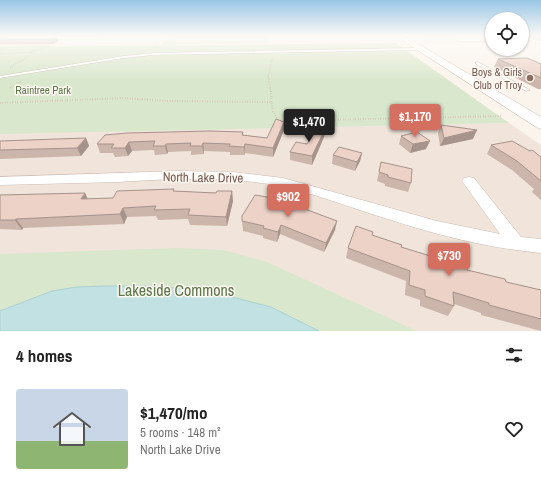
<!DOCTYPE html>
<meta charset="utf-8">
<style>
:root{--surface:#fff;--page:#f6f6f6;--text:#222;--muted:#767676;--accent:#d57061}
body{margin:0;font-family:"Archivo Narrow",sans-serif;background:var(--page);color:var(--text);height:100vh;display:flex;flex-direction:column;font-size:15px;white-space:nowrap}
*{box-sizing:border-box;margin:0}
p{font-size:13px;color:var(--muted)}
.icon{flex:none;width:22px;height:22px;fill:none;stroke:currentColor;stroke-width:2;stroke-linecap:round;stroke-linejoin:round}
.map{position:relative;height:331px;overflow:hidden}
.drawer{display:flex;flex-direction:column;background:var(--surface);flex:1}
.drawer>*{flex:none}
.buttons{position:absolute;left:485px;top:12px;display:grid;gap:8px}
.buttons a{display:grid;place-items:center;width:44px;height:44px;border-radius:50%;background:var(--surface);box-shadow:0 1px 3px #0004;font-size:20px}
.price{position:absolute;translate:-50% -34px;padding:0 9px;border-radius:4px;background:var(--accent);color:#fff;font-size:13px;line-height:26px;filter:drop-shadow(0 1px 2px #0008)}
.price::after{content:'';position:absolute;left:50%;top:24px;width:12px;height:9px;margin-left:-6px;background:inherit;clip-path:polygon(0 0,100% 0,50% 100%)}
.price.current{background:#222;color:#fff}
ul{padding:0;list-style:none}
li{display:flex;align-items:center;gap:12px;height:100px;padding:0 16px}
li span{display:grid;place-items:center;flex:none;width:112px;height:80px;border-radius:4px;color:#555}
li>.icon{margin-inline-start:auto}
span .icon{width:48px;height:48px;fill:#fffc;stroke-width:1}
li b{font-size:17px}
h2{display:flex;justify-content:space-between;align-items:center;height:48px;padding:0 16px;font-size:17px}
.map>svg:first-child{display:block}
.residential{fill:#f1e5db}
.green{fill:#d9e7cc}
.water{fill:#c2e1e2;stroke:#aad1d3}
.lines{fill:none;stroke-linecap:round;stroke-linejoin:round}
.service-casing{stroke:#ccbcb3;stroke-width:1}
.minor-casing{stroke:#ccbcb3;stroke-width:1}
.secondary-casing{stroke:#d0bdb3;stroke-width:1}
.path-far2{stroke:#d2b6aa;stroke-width:1;stroke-dasharray:0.5 1.5;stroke-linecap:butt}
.path-far1{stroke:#d2b6aa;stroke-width:1.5;stroke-dasharray:0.5 1.5;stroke-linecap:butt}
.path{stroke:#d2b6aa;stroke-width:2;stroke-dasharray:0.5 2;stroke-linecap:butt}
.service{fill:#fff;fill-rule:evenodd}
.minor{fill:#fff;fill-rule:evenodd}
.secondary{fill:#fff;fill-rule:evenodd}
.wall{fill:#ccb5ab}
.shaded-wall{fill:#a6938b}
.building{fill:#edd2c7;stroke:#a6938b}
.education-dot{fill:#8d6e63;stroke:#fdf8f2;stroke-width:1.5}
.labels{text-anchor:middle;stroke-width:3;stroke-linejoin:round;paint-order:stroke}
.far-education-label{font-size:11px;fill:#785e54;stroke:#fdf8f2;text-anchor:end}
.far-park-label{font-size:11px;fill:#5c784b;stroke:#fdf8f2}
.street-label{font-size:13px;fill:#735a51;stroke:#fdf8f2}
.near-park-label{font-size:16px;fill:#5c784b;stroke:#fdf8f2}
</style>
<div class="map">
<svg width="541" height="331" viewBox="0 0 541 331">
<rect width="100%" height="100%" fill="#fbf4ec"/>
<path class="residential" d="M0,36h180l-14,2 -99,1 -20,8h-47z
M413,36h79v7h-65z
M509,123l32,22v186h-541v-198z"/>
<path class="green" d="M180,36h89v7l-107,2 4,-7z
M396,43l113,80 -509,11v-87z
M177,248l46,2 44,12 150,69h-417v-77z"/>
<path class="water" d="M104,286h47l57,5 63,16 48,24h-319v-20l52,-20 25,-4z"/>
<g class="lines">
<g class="service-casing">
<path id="service" d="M420,48l1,2 -268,5 -29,3 -124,20v-2l124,-20 29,-3z
M476,62h2l52,28 -4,1 -50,-27z"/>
</g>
<g class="minor-casing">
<path id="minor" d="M40,36h70l-11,3h-61v-2z
M445,36l47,1v4h-32z
M178,171l55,1 50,6 154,43 63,13 -38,-53 2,-3 5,-1 5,1 47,59 20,2v14c-52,-5 -101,-17 -150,-33 -41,-12 -80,-29 -122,-36 -50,-8 -101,-5 -151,-2 -39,1 -79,2 -118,3v-8z"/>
</g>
<g class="secondary-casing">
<path id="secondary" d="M396,36h9l136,81v12l-5,-2z"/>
</g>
<path class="path-far2" d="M154,48l10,-12
M31,52l21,-6
M0,54l32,-2 -10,9
M272,61l1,-4"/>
<path class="path-far1" d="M10,67l13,-7
M10,88l11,-6
M271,92l-3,-16 4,-16"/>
<path class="path" d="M271,91c1,11 -1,25 11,30l221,-5
M0,103l123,-5 44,3 104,1"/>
<use href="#service" class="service"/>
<use href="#minor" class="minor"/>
<use href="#secondary" class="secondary"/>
</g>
<path class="wall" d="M56,36l2,5 -6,3h-52v-7z
M524,36h17v5z
M498,59l43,5v25h-3l-44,-22z
M441,125l32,14 -33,7 -2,-13z
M325,129l-1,8 -12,28 -22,-5v-8l17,-8z
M284,130l-11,27 -28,-4v2h-15v-3l-26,-1v3l-13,1v-4l-23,1 -1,2 -12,1 -1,-5 -22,1 -4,5 -13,1 -2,-4h-13l-3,-9 146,-12v3l24,3z
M401,136l25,13 -16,4 -11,-9z
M86,138l3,8 -8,10 -81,3v-18z
M491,145l50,12v43l-9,-8 2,-3 -22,-19 -25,-16z
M362,153l-2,8 -5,10 -23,-7 1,-9z
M381,162l30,21 -3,9 -23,-6v-2l-8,-3z
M174,191l42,2 16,-2 1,10 -6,25 -37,-1 -2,-6 -30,1 -2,-4 -29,1 -3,7 -101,4 -1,2 -22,-1v-34l85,-2 3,6 25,-1z
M290,201v3l45,26 -11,22 -44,-18 -3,8 -14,-4v-2l-20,-5 -1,-10z
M372,235l29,12 47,14 2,-3 17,12 39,12 35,8v41l-60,-16v-2l-27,-9v2l-6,10 -28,-10v-6l-15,-5 1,-14 -60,-23 2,-10z"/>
<path class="shaded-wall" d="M56,36l2,5 -6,3 -2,-5z
M284,122v8l-11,27v-9z
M325,129l-1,8 -12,28v-9z
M477,130l-4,9 -33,7 4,-8z
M86,138l3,8 -8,10 -4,-8z
M430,141l-4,8 -16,4 3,-9z
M129,142l3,9 -4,5 -3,-8z
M203,143l1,8v3l-2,-8z
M166,144l2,8 -1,2 -2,-8z
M245,144v11l-1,-8z
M362,153l-2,8 -5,10 2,-9z
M232,191l1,10 -6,25 -1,-9z
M85,193l4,9 -8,-3z
M123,208l4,9 -3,7 -4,-10z
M16,219l7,9 -1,2 -7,-10z
M337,221l-2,9 -11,22 2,-9z
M281,225l-1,9 -3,8 1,-10z"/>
<path class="building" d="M56,36l-6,3h-50v-2z
M527,58l14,6v14l-43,-19z
M276,119l8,3 -11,26 -28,-4 -1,3 -15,-1 1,-2 -27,-1 -1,3h-12l1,-3 -25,1 -1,2h-12l2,-5 -26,1 -4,6h-14l3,-4h-17l8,-9 22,-2 83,-2 33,1 -1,3 25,3z
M318,125l7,4 -13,27 -22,-4 6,-10 11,2z
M441,125l36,5 -33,8z
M417,132l13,9 -17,3 -12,-8z
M86,138l-9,10 -77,2v-9z
M512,141l18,10 2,-1 9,7v24l-24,-20 -26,-16z
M339,147l23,6 -5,9 -24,-7z
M381,162l31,7 -1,14 -23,-6v-2l-9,-3z
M174,189l-1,2 43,2 1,-2h15l-6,26 -38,-2 2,-6 -36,1 2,-4 -33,2 -3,6 -104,5 -1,1h-15v-25l85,-2 -4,6 32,-1 4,-7z
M255,195l35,6 -1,2 48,18 -11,22 -45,-18 -3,7 -15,-4 1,-2 -22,-5v-5z
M356,226l17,6 -1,3 30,10 -1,2 49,15v-4l17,5v7l38,9 1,3 35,8v29l-52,-14v-2l-36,-11 1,14 -29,-10v-6l-16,-5 1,-14 -62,-23z"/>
<linearGradient id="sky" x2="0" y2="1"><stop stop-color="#99c6e6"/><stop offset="0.44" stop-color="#fdfaf6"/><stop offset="1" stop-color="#fdfaf6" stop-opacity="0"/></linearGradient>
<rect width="541" height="82" fill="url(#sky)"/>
<circle class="education-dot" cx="530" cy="78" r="4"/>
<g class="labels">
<g class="far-education-label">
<text x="522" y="76">Boys &amp; Girls<tspan x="522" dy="13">Club of Troy</tspan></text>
</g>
<g class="far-park-label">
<text x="43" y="94">Raintree Park</text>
</g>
<g class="street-label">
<text transform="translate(203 177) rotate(1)" y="5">North Lake Drive</text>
</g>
<g class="near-park-label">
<text x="176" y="296">Lakeside Commons</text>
</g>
</g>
</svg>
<div class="buttons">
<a><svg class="icon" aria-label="locate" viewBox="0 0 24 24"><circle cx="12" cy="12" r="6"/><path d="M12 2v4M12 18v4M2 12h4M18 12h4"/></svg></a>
</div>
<b class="price" style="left:415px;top:138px">$1,170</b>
<b class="price current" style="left:309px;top:143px">$1,470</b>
<b class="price" style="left:288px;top:218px">$902</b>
<b class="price" style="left:449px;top:277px">$730</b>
</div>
<section class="drawer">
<h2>4 homes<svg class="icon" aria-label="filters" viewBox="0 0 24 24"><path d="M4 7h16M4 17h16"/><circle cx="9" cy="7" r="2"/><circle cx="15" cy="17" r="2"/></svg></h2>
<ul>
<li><span style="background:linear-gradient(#c9d6e8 65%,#8fb573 0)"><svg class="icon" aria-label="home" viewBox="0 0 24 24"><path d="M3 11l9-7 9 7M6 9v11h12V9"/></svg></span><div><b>$1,470/mo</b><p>5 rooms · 148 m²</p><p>North Lake Drive</p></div><svg class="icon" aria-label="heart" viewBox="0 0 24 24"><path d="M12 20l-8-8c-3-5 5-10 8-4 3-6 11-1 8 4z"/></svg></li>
</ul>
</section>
